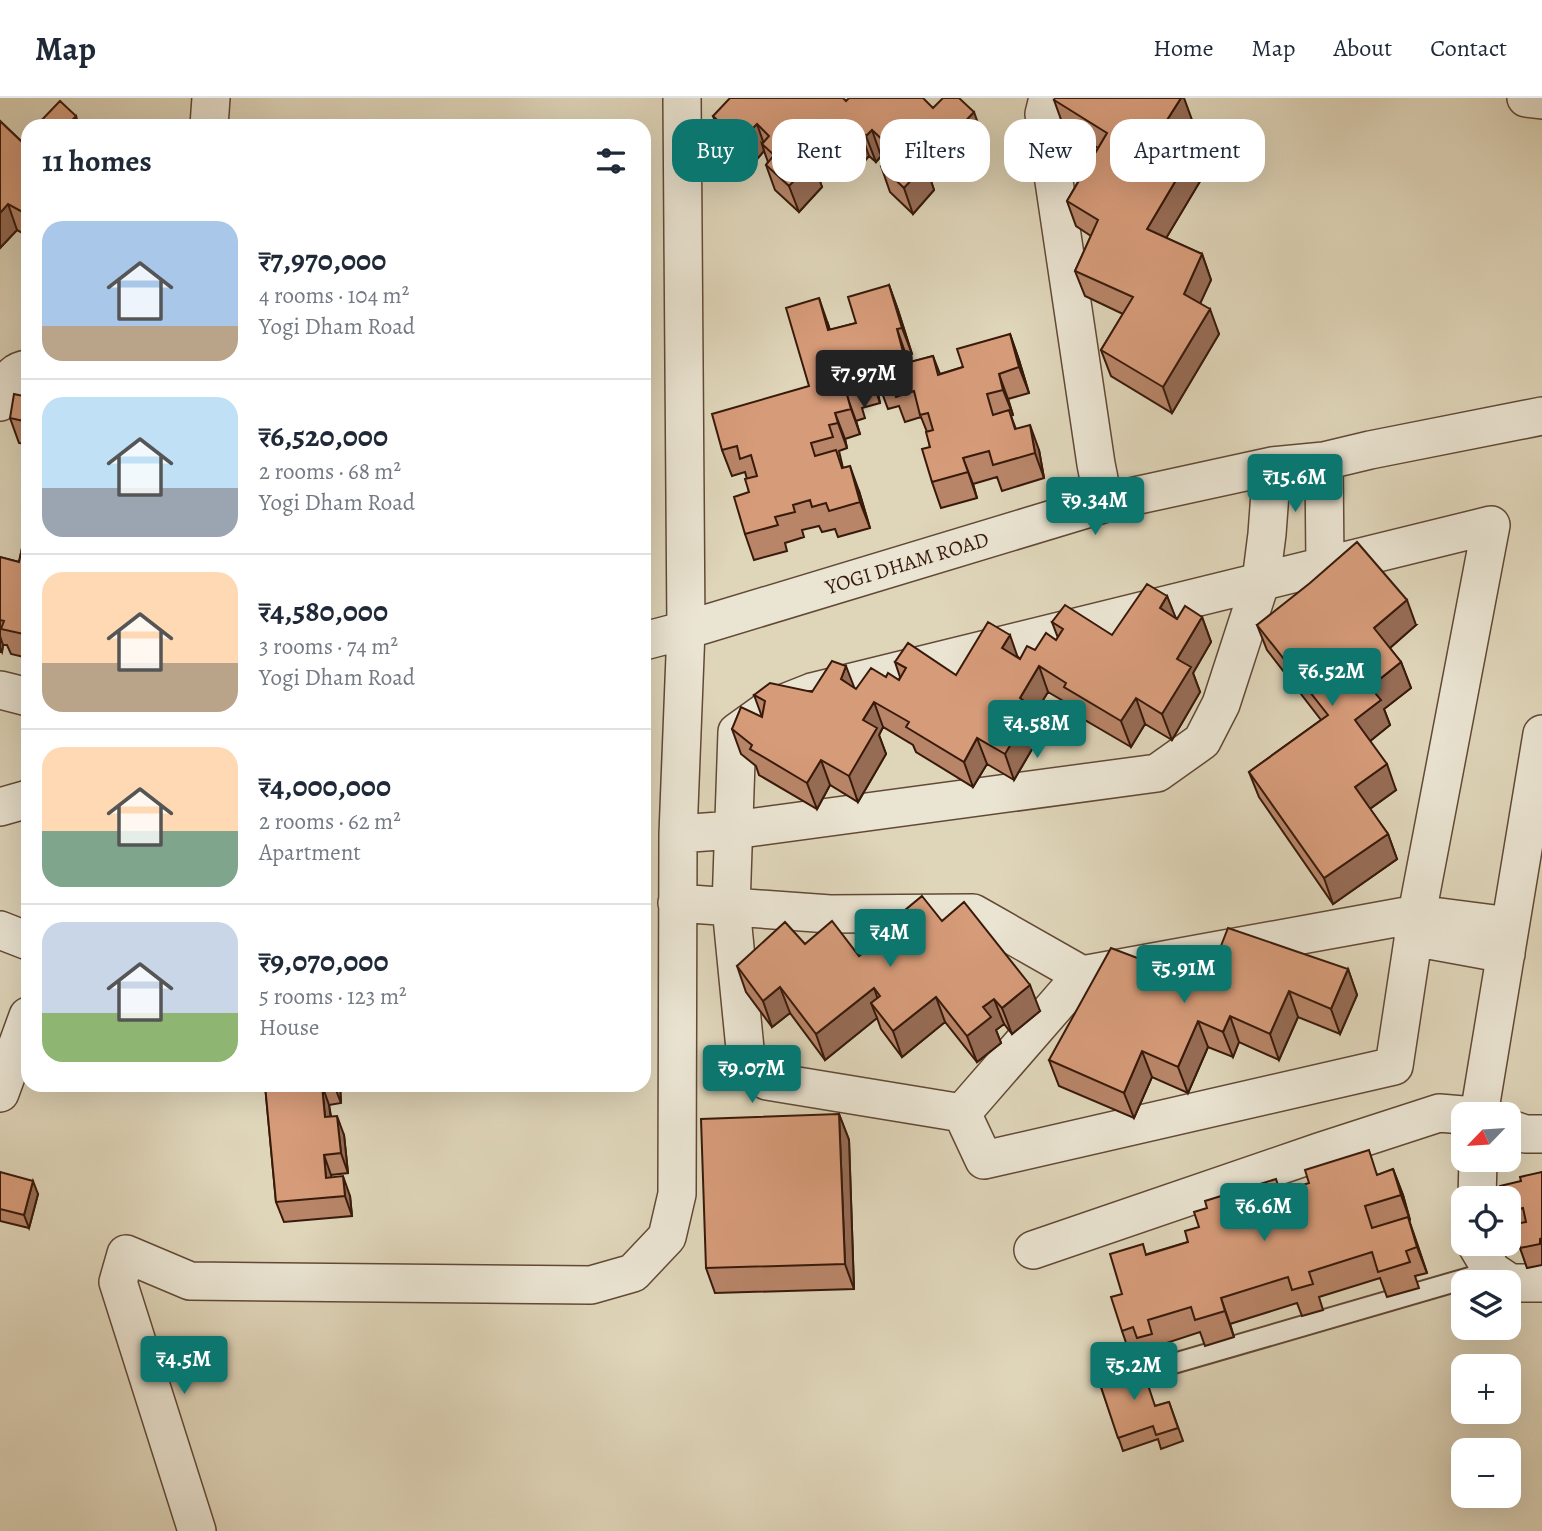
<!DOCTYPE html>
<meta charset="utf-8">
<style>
:root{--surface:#fff;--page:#f2f2f3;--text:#1f2937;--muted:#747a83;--line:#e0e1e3;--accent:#0f766e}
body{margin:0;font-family:Alegreya,serif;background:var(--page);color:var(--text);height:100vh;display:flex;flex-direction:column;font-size:26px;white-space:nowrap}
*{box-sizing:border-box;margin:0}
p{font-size:23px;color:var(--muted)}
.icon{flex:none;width:38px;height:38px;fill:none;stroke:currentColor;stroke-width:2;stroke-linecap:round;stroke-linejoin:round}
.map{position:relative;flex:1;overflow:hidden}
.panel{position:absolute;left:21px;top:21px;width:630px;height:973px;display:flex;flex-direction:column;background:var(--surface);border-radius:21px;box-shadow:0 7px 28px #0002}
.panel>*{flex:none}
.top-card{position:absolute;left:672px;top:21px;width:665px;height:63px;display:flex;gap:14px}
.needle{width:46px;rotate:245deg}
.buttons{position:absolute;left:1451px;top:1004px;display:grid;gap:14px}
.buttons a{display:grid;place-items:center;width:70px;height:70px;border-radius:14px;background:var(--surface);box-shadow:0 7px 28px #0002;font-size:35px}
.price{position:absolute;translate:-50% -60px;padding:0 16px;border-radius:7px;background:var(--accent);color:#fff;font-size:23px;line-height:46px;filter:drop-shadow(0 2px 4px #0008)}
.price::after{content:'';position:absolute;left:50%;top:42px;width:21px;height:16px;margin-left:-10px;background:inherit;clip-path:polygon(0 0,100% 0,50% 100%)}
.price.active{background:#222;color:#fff}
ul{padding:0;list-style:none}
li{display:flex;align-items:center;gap:21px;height:175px;padding:0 21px}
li+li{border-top:2px solid var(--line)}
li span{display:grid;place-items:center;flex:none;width:196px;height:140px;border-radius:21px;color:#555}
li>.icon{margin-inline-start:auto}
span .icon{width:84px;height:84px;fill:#fffc;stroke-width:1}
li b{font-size:30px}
h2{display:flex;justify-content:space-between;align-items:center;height:84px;padding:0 21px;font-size:30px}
.chip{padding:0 24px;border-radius:21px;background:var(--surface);box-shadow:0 7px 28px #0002;font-size:24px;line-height:63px}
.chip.active{background:var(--accent);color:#fff}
header{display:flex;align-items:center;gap:42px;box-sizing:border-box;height:98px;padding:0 35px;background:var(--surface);border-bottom:2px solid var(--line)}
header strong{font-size:33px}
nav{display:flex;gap:38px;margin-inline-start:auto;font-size:24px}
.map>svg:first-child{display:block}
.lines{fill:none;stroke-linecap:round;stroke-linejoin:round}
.lane-casing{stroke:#624936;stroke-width:23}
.street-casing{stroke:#624936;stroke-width:40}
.lane{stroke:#eae4d2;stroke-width:19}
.street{stroke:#eae4d2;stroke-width:37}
.wall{fill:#b88568;stroke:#381a0b;stroke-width:2}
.shaded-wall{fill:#966c55;stroke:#381a0b;stroke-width:2}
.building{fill:#d69b79;stroke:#381a0b;stroke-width:2}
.labels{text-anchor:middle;stroke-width:7;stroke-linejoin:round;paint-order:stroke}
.street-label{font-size:21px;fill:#381a0b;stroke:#eae4d2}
</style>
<header>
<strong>Map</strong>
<nav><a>Home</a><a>Map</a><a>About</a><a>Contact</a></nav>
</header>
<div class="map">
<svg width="1542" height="1433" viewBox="0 0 1542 1433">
<rect width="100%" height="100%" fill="#dfd5b9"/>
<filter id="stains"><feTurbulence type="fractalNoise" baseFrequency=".00286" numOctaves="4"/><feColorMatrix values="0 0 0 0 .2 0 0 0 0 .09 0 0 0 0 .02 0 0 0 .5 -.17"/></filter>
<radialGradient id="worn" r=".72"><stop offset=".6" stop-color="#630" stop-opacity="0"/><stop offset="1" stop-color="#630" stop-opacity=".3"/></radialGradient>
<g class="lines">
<g class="lane-casing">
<path id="lane" d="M1165,1268l327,-95"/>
</g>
<g class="street-casing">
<path id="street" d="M1048,0l-4,16 52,350 8,40
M1526,0l16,2
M209,28l2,-28
M0,304c5,-16 10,-31 28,-33
M1324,363l1,104
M644,543l42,-11 430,-130 156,-34 52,-5 46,-11 172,-34
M0,592l28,7
M0,709l28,-8
M678,736l55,-4 424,-57 45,-32 19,-37 40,-123 6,-47 5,-68
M677,805l153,11 143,-1 109,62 335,-61 74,-389 -679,167 -43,17 -32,23 -6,175 15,152 21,22 195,32
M0,832l28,11
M1413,839l93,17
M1082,877l-120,138 22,47 410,-94 23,-152 93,12
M0,995l28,-77
M1479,1017l63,-381
M1508,1030l17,6h17
M1477,1101l1,-39
M1476,1146l16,27 18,12h32
M1033,1152l286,-98 120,-39 24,2
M197,1433l-79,-249 8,-28 64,27 401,4 42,-12 34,-36 10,-43 1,-360 8,-204 -4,-532"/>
</g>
<use href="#lane" class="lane"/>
<use href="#street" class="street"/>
</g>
<path class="wall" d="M1054,2l138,20 -12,19 15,9 10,25 -39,65 36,16 9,26 -11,23 19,31 -47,79 -61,-37 -10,-26 22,-36 -38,-18 -10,-25 16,-35 -15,-10 -9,-25 31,-53 -35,-23z
M846,3l87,7 50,29 -32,35 -6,-6 -14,15 3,9 -21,24 -23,-22 -9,-26 5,-5 -1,-2 -4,-3 -5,6 -7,-6 -8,9 -11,-10 -12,14 -9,-9 -12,13 5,14 -23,25 -24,-22 -9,-25 2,-3 -4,-11 -6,7 -8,-9 -9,10 -18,-17 -10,-26z
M0,23l21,20 7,-7v102l-11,-6 -17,18z
M889,187l9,25 14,44 -6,1 2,8 25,-7 7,18 23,-7 47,-33 9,26 10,33 -21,6 5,16 -2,1 5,13 23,21 5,28 -42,13 -5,-14 -24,7 4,14 -36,10 -9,-26 -2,-35 -3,-15 -6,-15 -16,5 -6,-16 -11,3 -6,-16 -4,1 2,9 -18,5 3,10 -9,3 4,13 -15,5 2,9 -8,3 4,17 16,23 11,37 -32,9 -3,-8 -13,3 -3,-6 -17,4 2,7 -19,6 2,8 -33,9 -9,-26 4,-42 -2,-13 -2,-7 -13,4 -10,-26 87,-64 19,-62 2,6 26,-7z
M28,299v48l-9,-2 -9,-25z
M28,423v137l-17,-4 -4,-9h-4l-1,7h-2v-95l19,5z
M1167,498l8,21 2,2 25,-2 9,25 -18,31 7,19 -28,48 -27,-16 -14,23 -58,-34 -3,-8 -22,-13 -13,21 7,19 -28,48 -27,-16 -14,23 -57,-35 -3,-7 -30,-18 -4,8 7,19 -28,48 -28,-17 -13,24 -58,-34 -3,-9 -15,-12 -9,-25 30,-12 -8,-22 100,-7 2,1 30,-12 13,3 1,-3 -5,-15 61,13 62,-18 2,2 36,-19 2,-2 -6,-16 60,13z
M1257,527h159l-26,23 11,14 10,26 -27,21 6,16 -20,16 26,49 -26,19 18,25 9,25 -64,45 -74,-107 -10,-25 72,-52 -54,-70z
M942,823l98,90 -28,23 -8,-10 -8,6 5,13 -24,19 -32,-40 -43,35 -21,-28 -4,-11 -52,42 -35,-47 -18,14 -26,-35 -9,-26 68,-22 54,12 18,-14 -2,-7z
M1348,871l9,26 -17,39 -42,-17 -19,43 -40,-18 -6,15 -25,-10 -20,46 -36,-16 -18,41 -75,-32 -10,-26 157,-76z
M265,987h75l1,18 -12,2 2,11 13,19 4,38 -17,2v2l19,19 2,20 -68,6 -8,-20z
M839,1016l10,26 5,149 -139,4 -9,-25z
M1393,1071l10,26 7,25 -1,1 18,52 -12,3 4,12 -32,9 -7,-19 -61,19 4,13 -21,6 -5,-13 -67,21 4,13 -29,9 -5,-14 -43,14 5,13 -16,5 -4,-11 -11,4 -9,-26v-37l25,-40 41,-12 11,-15 82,-36 97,-16z
M0,1074l38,22 -9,34 -29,-7z
M1542,1074v93l-15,3 -7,-20 -4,-17 -3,1 -5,-13v-20l13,-18z
M1097,1277l58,31 14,-4 14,39 -22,8 -3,-10 -35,12z"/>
<path class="shaded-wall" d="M1181,0h3l8,22 -21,33 -9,-25z
M974,14l9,25 -32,35 -9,-26z
M76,18l3,10h-12z
M740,26l10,25 -9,10 -10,-26z
M757,26l8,23 -3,-3 2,7 -6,7 -9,-26z
M841,31l9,26 -12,14 -9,-26z
M860,32l9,26 -8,9 -10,-26z
M872,32l9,26 -5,6 -10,-26z
M820,37l9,25 -12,13 5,14 -23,25 -10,-26 14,-33z
M935,42l10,26 -14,15 3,9 -21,24 -9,-26 14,-29z
M1195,50l10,25 -49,82 -9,-26z
M8,106l9,26 -17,18v-35z
M1202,156l9,26 -18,39 -9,-25z
M889,187l9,25 14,44 -10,-26z
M819,200l9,26 10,32 -10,-26z
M1210,211l9,25 -47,79 -9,-26z
M897,231l9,26 10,34 -10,-26z
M1010,236l9,26 10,33 -10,-26z
M869,271l9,25 2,9 -9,-26z
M999,276l9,25 5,16 -10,-25z
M843,287l13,36 4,13 -9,-25z
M835,315l10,26 2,9 -9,-25z
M1030,327l9,25 5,28 -9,-25z
M963,360l10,26 4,14 -9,-26z
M850,368l9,25 11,37 -10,-26z
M1167,498l10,25 -17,-13z
M1407,502l9,25 -33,29 -9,-26z
M1202,519l9,25 -18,31 7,19 -28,48 -10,-26 15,-55z
M1010,537l9,26 -17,-13z
M0,538l3,9 -1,7 -2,-4z
M1401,564l10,26 -27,21 6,16 -26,21 -9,-26 15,-33z
M846,568l10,26 -15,-13z
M1039,568l9,26 -13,21 7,19 -28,48 -9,-26 15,-56z
M1136,600l9,26 -14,23 -10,-26z
M874,604l9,25 -4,8 7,19 -28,48 -9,-26 14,-56z
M977,640l10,26 -14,23 -9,-25z
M821,662l9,25 -13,24 -10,-26z
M1387,666l9,26 -32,23 -9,-26z
M1388,736l9,25 -64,45 -9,-26z
M1348,871l9,26 -17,39 -9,-25z
M1030,887l10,26 -28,23 -10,-26z
M780,889l10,26 -18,14 -9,-26z
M874,890l9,26 -12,-11 6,15 -52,42 -9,-26z
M1289,893l9,26 -19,43 -9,-26z
M936,899l9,25 -43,35 -9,-26z
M994,901l10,25 -8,6 5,13 -24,19 -10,-26 16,-29z
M1230,918l9,26 -6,15 -10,-25z
M1198,923l10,26 -20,46 -10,-26z
M1142,953l10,26 -18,41 -10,-25z
M322,987l7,20 4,31 -8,-19z
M334,987h6l1,18z
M839,1016l10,26 5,149 -9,-25z
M337,1018l7,19 4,38 -7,-20z
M324,1057l7,20 3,23 -8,-20z
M1393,1071l10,26 7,25 -9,-25z
M343,1078l7,20 2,20 -7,-20z
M33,1083l5,13 -9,34 -5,-13z
M1408,1119l9,26 10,30 -10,-26z
M1221,1200l9,26 4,13 -9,-26z"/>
<path class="building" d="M730,0h113l3,3 3,-3h74l10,10 10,-10h16l15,14 -32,34 -7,-6 -17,19 7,6 -21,23 -23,-22 9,-9 -8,-7 5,-6 -15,-14 -6,6 -6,-6 -9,9 -10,-10 -12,14 -9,-8 -17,18 10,8 -24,25 -23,-21 8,-10 -12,-11 7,-8 -12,-12 -8,8 -9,-8 -9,9 -18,-17z
M1055,0h126l-19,30 33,20 -48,81 55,25 -18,40 26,15 -47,78 -62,-37 32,-53 -58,-26 23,-51 -31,-19 40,-68 -53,-33z
M60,3l16,15 -9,10h-31z
M0,23l21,20 7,-7v81l-20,-11 -8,9z
M889,187l13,43 -5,1 9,34 27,-7 5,19 25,-8 -6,-18 53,-15 9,33 -20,7 4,16 -16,4 6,21 16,-5 6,19 15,-4 5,28 -42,12 -4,-14 -26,7 5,14 -36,10 -10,-33 8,-2 -4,-15 7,-2 -5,-17 -8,2 -6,-24 -18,6 -5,-17 -13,4 -4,-17 -5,2 2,8 -28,8 1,3 10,-2 2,6 -9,3 4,14 -16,4 3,10 -9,2 4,12 -22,6 4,13 21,-6 6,18 8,-2 10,36 -31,9 -3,-8 -14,4 -2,-7 -17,5 2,7 -20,5 3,8 -33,9 -11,-37 15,-5 -4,-13 12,-3 -6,-21 -11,4 -3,-13 -15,4 -10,-36 97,-28 -23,-78 33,-10 9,32 28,-7 -8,-26z
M14,296l14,3v25l-18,-4z
M28,423v114l-27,-6 3,-8 -4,-1v-63l19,5z
M1357,444l50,58 -33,28 27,34 -31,25 11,13 -26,20 32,44 -32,23 33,47 -64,44 -75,-106 79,-57 -71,-90 53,-42z
M1147,486l20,12 -7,12 17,11 8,-13 17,11 -25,42 14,8 -29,47 -26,-16 -15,23 -57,-34 2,-4 -27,-17 -19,32 13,9 -28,47 -28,-16 -13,24 -58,-35 3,-5 -35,-20 -11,18 14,8 -28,48 -28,-16 -14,23 -57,-34 2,-4 -20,-16 9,-22 21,10 3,-16 -11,-6 16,-12 42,9 20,-31 14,5 -5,13 15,10 15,-21 15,9 2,-4 11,7 7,-12 -11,-6 13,-19 48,32 32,-53 22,13 -8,13 18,11 7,-13 8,4 11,-17 10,7 7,-11 -11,-7 13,-17 47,30z
M922,798l20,25 22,-19 66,83 -28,23 -8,-9 -11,8 8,10 -24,19 -31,-39 -43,34 -22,-28 9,-7 -6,-8 -58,46 -36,-47 -17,14 -26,-35 48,-44 20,22 27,-23 27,35 20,-15 -4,-6z
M1228,830l120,41 -17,40 -42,-18 -19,43 -40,-18 -7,16 -25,-11 -20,46 -36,-16 -18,42 -75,-33 62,-112 95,36z
M265,987h57l3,32 12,-1 4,37 -17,2 2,23 17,-2 2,20 -69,6z
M839,1016l6,150 -139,4 -5,-149z
M1369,1052l8,25 16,-6 8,26 -36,11 7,22 36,-11 9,30 -11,4 4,11 -32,10 -6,-20 -63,20 4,12 -21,6 -4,-13 -67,21 4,13 -30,9 -4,-13 -43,13 4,14 -15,4 -4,-11 -11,4 -11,-34 11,-3 -12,-40 33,-10 3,11 42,-13 -3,-11 14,-4 -5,-15 13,-4 -2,-7 71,-22 4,13 29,-9 -4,-13z
M0,1074l33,9 -9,34 -24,-6z
M1542,1074v66l-2,1v5l-20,4 -5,-24 11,-2 -3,-14 -15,4v-13h-5l-3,-13 21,-5 -1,-4z
M1140,1263l15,45 14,-4 9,26 -22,7 -3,-9 -35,12 -21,-63z"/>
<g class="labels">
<g class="street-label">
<text transform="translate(907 465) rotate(-17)" y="7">YOGI DHAM ROAD</text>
</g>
</g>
<rect width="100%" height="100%" filter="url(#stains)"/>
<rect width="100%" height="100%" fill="url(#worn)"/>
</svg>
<div class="buttons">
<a><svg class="needle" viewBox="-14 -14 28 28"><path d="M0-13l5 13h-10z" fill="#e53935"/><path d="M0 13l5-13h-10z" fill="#747a83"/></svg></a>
<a><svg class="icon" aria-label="locate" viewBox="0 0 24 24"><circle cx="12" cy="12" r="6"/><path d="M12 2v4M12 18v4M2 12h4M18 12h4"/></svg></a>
<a><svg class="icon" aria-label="layers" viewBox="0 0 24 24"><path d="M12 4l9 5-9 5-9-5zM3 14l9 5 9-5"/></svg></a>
<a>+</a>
<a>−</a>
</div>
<b class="price active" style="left:864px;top:312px">₹7.97M</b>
<b class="price" style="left:1295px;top:416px">₹15.6M</b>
<b class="price" style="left:1095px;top:439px">₹9.34M</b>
<b class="price" style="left:1332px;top:610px">₹6.52M</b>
<b class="price" style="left:1037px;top:662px">₹4.58M</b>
<b class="price" style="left:890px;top:871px">₹4M</b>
<b class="price" style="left:1184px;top:907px">₹5.91M</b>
<b class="price" style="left:752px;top:1007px">₹9.07M</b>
<b class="price" style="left:1264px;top:1145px">₹6.6M</b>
<b class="price" style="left:184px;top:1298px">₹4.5M</b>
<b class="price" style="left:1134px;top:1304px">₹5.2M</b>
<div class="top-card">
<a class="chip active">Buy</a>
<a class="chip">Rent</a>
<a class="chip">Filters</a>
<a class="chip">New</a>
<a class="chip">Apartment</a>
</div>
<section class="panel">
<h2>11 homes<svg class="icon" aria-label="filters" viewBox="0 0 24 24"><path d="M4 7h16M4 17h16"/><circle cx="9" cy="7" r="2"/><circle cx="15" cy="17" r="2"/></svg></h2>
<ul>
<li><span style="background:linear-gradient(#a9c7e8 75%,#b9a48a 0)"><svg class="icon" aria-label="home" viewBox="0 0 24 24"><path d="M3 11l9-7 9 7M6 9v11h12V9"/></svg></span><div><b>₹7,970,000</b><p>4 rooms · 104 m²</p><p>Yogi Dham Road</p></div></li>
<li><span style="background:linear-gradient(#bfe0f5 65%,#9aa5b1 0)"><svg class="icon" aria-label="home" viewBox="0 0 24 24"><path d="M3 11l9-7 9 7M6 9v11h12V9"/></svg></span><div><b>₹6,520,000</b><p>2 rooms · 68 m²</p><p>Yogi Dham Road</p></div></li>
<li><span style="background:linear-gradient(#ffd9b3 65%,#b9a48a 0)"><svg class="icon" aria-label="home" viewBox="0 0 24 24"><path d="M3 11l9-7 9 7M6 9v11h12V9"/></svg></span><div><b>₹4,580,000</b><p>3 rooms · 74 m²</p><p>Yogi Dham Road</p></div></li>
<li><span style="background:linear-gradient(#ffd9b3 60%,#7fa58c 0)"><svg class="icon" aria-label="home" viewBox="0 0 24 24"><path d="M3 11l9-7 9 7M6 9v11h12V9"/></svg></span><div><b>₹4,000,000</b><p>2 rooms · 62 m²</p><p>Apartment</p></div></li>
<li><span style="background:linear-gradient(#c9d6e8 65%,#8fb573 0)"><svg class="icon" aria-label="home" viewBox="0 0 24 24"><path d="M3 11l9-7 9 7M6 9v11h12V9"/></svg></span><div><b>₹9,070,000</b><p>5 rooms · 123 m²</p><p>House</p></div></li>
</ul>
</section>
</div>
